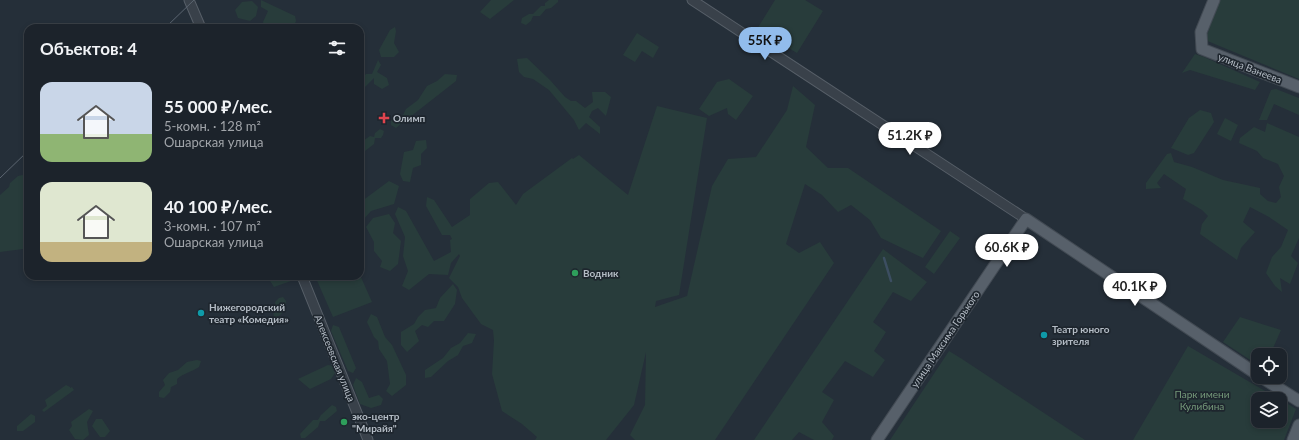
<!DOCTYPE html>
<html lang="ru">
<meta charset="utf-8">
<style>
:root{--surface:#1c232b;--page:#292f37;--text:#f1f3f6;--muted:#a0a4a9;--line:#3a4047;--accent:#92bcec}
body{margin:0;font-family:Lato,sans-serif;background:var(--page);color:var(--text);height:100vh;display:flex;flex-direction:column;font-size:15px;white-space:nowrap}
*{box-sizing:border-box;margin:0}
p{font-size:13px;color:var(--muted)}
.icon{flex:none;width:22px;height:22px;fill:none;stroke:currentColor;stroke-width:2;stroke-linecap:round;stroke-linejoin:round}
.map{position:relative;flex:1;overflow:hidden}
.sheet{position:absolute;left:24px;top:24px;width:340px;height:256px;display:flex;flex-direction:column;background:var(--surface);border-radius:12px;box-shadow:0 2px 6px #0003,0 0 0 1px var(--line)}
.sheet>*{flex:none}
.fabs{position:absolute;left:1251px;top:348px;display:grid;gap:8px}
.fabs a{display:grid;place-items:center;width:36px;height:36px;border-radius:8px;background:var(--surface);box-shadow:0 2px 6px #0003,0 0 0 1px var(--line);font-size:20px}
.price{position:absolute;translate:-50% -34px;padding:0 9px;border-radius:14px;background:#fff;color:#222;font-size:13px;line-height:26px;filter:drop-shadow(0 1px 2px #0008)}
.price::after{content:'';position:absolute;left:50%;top:24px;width:12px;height:9px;margin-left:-6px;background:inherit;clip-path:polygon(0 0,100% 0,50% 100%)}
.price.current{background:var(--accent);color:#111}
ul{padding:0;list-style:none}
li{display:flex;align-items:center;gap:12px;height:100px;padding:0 16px}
li span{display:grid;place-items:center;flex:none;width:112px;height:80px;border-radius:12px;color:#555}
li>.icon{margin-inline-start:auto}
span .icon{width:48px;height:48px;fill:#fffc;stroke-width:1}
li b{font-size:17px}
h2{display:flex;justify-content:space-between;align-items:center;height:48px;padding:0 16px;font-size:17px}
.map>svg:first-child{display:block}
.green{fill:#283c3b}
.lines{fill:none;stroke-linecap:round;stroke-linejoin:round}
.stream{stroke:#3c4e61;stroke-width:2.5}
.minor-casing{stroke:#575f68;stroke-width:11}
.major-casing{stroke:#424a53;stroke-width:13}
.minor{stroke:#39414a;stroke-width:9}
.major{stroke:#57606a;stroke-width:11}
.tram{stroke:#5b6570;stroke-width:1}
.health-dot{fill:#e0444e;stroke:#1e262e;stroke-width:1.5}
.leisure-dot{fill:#2e9e5b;stroke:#1e262e;stroke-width:1.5}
.culture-dot{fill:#0f9aa8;stroke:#1e262e;stroke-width:1.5}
.labels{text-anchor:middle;stroke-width:3.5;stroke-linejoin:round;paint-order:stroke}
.street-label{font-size:10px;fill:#b4bcc5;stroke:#1e262e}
.poi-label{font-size:10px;font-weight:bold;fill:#b4bcc5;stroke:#1e262e;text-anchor:start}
.park-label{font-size:10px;fill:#75997a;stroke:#1e262e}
</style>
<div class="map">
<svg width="1299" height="440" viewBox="0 0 1299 440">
<rect width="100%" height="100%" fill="#252f39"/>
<path class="green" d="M261,0l34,16 1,5 -3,7h-28l-2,-6 5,-11 -7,-4z
M491,0h23l-24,19 -10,-7z
M549,0h9v2l-7,6 -5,1 -6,7h-7l-2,5 -5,4 -5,-2 1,-5 7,-4h4l8,-8h4v-3z
M775,0h30l18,11 -26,42 -40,-24z
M1220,0h79v79l-94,-39z
M252,1l6,6 -2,9 -6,5 -12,-3 -3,-8 7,-8z
M395,27l1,4 -2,12 5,9 -5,5h-13l-2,-7 11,-20z
M637,33l22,14 -6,11 -11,-7 -7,11 -12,-7z
M1195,54l9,3 56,25 -5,8 -65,-20 -8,3z
M527,58l23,22 15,17 6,4h5l9,7 8,-6 -1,-10h13l6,5 -5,19 -8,-8 -6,3 -3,6 11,10v7l-14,-11 -7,7 -5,-10 -25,-30 -16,-11 -9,-2 -5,-5 -2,-13z
M378,60l3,5 -4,7 10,6 2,7 -7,4 -8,-5v-6l-14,14v-12l6,-6h6z
M445,74l12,1 -1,6 -46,36 -6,1 -2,5 -6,5 -5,-3v-4l7,-6h5l3,-6 12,-9 9,-14 10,-5z
M729,79l24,17 -17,24 -8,-6 -1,-6 -18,8 -10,-7 18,-27z
M793,86l22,19 -9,42 22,21h20l93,63 -18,27 -42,-20 -11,-18 -19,-15 -13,7 -16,-17 -17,-11 -19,60 13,9 21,-11 14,21 -119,177h-80l-5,-5 15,-30 1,-53 -12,53 -28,35h-71l2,-3 -15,-13 -20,-13 -10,-37 2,-34 -1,-10 -12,-6 -19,-26 -4,-11 -9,-9 11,-22 -1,-2 -8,9 -3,12 -19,-1 -20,16 -7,-4 6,-15 -5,-15 2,-19 -10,-23 3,-7 8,4 28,50 17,-9 -1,-12 2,-1 -2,-4h-8l-16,-29 1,-9 7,3 18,27 18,-12v-16l19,-16 9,-1 18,23 7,-11 49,-36 1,1 6,-4 49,40 29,-89 50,12 -28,177 -23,6 -1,6 32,-11 25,-110 16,-27 28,-2 31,-47z
M1276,89l23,9v17l-25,-11 -7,16h-8l12,-30z
M1200,110l11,3 3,9 -20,31 -6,2 -17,-7 18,-30z
M1225,118l13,7 -7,16 -14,-7z
M1267,123l32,14v101l-8,18 7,7 -8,21 -10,-6 2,14 -7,-6 -9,-13 6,-16 9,-10 7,-17 -19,-13 -19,-10 -7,15 12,10 -14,16 -4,12 -37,-26 2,-10 6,-8 -6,-6 -19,-11 3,-10 -22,-15 -7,9 4,5 -15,1v-6l21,-29 4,-1 3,9 18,5 31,13 37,8v6l8,7 8,2 5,-6 -2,-10 5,-11 -6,-12 -15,-6 -6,-7 -18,-8 1,-5 14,-11 11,5z
M380,129l4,2 -1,4 -2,3h-6l-1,6 -14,11v-12l10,-7 4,1 1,-4z
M426,140l1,8 -6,6v11l-8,3 -3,14 -7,-1 -3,-7 4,-22 9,-2 3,-9z
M28,169v86l-5,-6 -23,3v-57l9,-8 1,-4 8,-7 5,-1z
M389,181l10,5 -5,18 -23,7 -7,8 -4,1v-19h2z
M389,214l6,9 -2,10 8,8 -3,23 -8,7 -10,-4 2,-6 -8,-10v-9l-8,-15 7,-9z
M950,231l10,7 -26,36 -9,-7z
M883,249l44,33 -16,19 -18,-9 -20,30 13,10 -12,19 11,9 -12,17 -28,-16 -23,31 12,8 -12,22 12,14 -2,4h-18l-15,-8 -7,8h-38z
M360,275l12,27 -39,15 -18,-41z
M267,276h22l2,5 -17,6z
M453,284l4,6 -2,14 -11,17h-10l-6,6 -6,-2 -7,6 4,10 -12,11 -6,-7v-13l13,-8 4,-7 7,-7 11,-2 4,-10z
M283,297l3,4 -1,7 -3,1v4l-4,4h-4l-1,-6 3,-4 -1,-5 4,-4z
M371,314l6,3 8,20 7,8 14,30v10l-14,11 -6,-5 4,-7 -3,-23 -8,-12 -1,-8 -4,-4 -7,-15z
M1240,317l41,13 -11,25h-12v10l-35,-23z
M333,325l6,2 17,41 -3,5 -5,-2 -17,-40z
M468,333l8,1 -4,9 -9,3 -5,9 -10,6 -17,16 -6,1v-8l18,-12 8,-10 9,-5z
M1188,346l91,53h-21v22h22v-22l16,10 -12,31h-151z
M949,351l13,8 123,81h-195z
M197,360l4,1 -2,6c-8,5 -15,6 -22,12v5l-6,3 -1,5 -6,6 -5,-1v-5l6,-7 -2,-5 6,-7 9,-3 9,-8z
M328,365l5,1 2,7 -4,6 -21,10 -12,-10z
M356,378l6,4 7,16 10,-3 4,4 -2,6 -10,3 -11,-4 -7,-19z
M66,385l4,2v1l2,-1 2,3 -30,22 -2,-2 5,-4 -2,-6z
M332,405l4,2 1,4 -12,10h-5l-2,6 -13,11h-4l-1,-4 13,-14h5l3,-5z
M89,409l4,2 -6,11 2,13 -6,5 -8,-1 -6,-9 3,-4 -1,-4z
M31,414l4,2v6l-12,9h-6v-5z
M96,419h6l8,12 -5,6h-5l-8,-11z"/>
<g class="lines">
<path class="stream" d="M884,258l7,23"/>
<g class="minor-casing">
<path id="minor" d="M189,0l12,28
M692,0l334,219
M302,276l66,164"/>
</g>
<g class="major-casing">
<path id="major" d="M1214,0l-13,32 1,17 97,38
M1261,377l38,24
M877,440l149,-221 232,156
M1293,440l6,-15"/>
</g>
<use href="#minor" class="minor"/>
<use href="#major" class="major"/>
<path class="tram" d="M165,28l29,-28
M0,178l28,-27"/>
</g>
<path class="health-dot" d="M382 112h4v4h4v4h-4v4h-4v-4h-4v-4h4z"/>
<g class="leisure-dot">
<circle cx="575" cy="273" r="4"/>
<circle cx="344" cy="422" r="4"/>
</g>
<g class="culture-dot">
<circle cx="201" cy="313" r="4"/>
<circle cx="1044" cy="335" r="4"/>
</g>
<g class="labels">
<g class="street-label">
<text transform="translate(1250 68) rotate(21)" y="4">улица Ванеева</text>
<text transform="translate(945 339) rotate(-56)" y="4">улица Максима Горького</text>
<text transform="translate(335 358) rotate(68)" y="4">Алексеевская улица</text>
</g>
<g class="poi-label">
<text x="393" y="122">Олимп</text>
<text x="583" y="277">Водник</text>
<text x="209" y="311">Нижегородский<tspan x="209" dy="12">театр «Комедия»</tspan></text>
<text x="1052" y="333">Театр юного<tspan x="1052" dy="12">зрителя</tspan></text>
<text x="352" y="420">эко-центр<tspan x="352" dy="12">"Мирайя"</tspan></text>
</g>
<g class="park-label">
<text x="1202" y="398">Парк имени<tspan x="1202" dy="12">Кулибина</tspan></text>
</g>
</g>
</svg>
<div class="fabs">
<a><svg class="icon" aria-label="locate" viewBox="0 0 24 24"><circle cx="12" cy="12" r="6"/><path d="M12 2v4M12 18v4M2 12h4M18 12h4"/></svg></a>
<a><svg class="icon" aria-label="layers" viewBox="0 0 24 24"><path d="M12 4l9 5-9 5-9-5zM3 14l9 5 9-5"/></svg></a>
</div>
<b class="price current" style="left:765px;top:61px">55K ₽</b>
<b class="price" style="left:910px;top:156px">51.2K ₽</b>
<b class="price" style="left:1007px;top:268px">60.6K ₽</b>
<b class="price" style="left:1135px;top:307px">40.1K ₽</b>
<section class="sheet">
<h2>Объектов: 4<svg class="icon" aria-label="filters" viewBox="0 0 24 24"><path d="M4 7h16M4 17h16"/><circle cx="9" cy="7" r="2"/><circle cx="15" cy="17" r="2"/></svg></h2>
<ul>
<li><span style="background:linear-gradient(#c9d6e8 65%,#8fb573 0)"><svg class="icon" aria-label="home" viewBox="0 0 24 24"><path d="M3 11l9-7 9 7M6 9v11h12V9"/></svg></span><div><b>55 000 ₽/мес.</b><p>5-комн. · 128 m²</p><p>Ошарская улица</p></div></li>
<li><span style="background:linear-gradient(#dfe7d0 75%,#c2b280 0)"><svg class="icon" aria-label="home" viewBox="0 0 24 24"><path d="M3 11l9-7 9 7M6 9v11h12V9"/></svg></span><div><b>40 100 ₽/мес.</b><p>3-комн. · 107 m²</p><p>Ошарская улица</p></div></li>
</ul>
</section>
</div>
